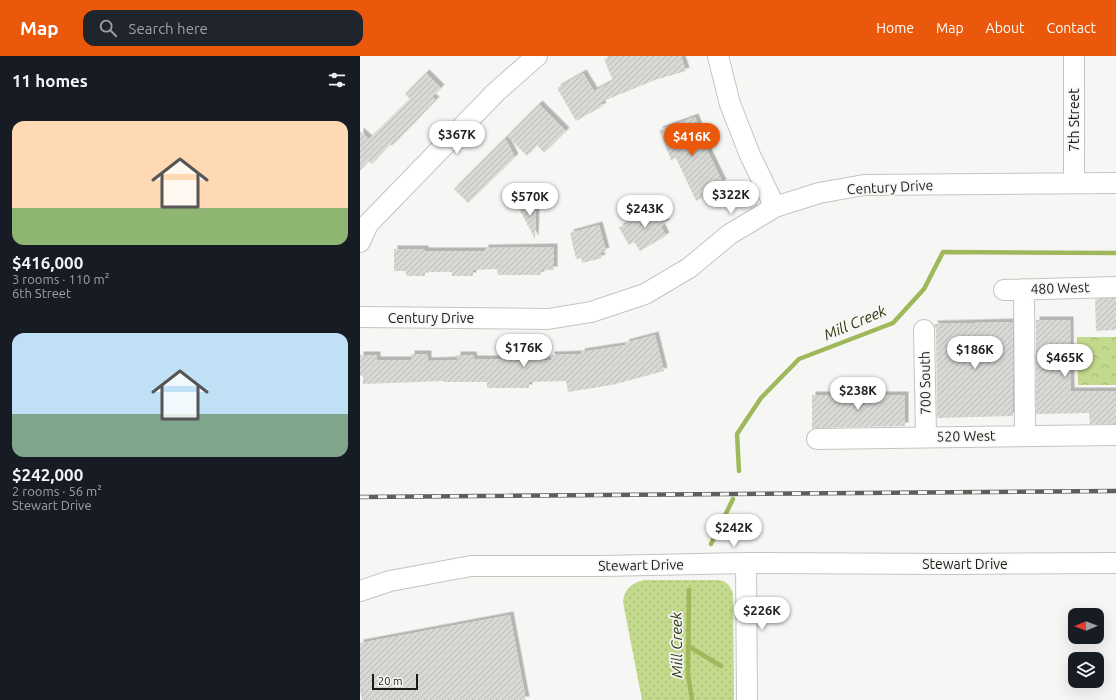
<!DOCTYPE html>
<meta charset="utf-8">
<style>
:root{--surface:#171b24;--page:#20242c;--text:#f1f3f6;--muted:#9ea1a6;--accent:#ea580c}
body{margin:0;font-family:Ubuntu,sans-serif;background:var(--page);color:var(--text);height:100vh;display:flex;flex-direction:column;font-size:15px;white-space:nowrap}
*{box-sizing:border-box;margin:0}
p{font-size:13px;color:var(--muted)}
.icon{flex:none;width:22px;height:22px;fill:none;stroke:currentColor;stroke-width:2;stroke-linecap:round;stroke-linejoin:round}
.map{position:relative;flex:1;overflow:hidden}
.details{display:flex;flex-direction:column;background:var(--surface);width:360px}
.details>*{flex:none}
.needle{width:26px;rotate:269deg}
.buttons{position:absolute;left:708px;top:552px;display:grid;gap:8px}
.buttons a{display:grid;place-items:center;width:36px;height:36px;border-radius:8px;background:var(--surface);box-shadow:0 4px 16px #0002;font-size:20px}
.scale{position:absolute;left:12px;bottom:10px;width:46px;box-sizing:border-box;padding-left:4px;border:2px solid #1b1c1a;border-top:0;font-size:11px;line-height:14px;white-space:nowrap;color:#1b1c1a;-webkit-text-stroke:3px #f6f7f4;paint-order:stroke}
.price{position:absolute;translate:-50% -34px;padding:0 9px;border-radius:14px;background:#fff;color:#222;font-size:13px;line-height:26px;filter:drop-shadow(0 1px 2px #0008)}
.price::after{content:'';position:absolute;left:50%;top:24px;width:12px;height:9px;margin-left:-6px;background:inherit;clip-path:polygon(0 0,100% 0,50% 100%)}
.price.selected{background:var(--accent);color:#fff}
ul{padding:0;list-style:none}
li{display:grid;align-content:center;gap:8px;height:212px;padding:0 12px}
li span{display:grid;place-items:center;height:124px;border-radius:12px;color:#555}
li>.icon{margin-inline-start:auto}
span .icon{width:72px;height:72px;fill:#fffc;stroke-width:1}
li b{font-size:17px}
h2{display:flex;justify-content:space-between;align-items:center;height:48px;padding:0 12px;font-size:17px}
header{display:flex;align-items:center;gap:24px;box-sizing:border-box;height:56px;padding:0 20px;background:var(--accent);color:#fff}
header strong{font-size:19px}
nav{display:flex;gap:22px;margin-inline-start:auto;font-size:14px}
.search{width:280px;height:36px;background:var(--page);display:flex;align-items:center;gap:10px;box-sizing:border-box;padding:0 14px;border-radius:12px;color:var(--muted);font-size:15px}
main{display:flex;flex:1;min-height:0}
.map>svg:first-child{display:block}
.grass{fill:url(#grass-dots)}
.park{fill:url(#park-crowns)}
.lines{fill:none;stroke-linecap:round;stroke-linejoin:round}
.stream{stroke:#a0b85c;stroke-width:4.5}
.building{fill:url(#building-hatch);filter:url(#shadow)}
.minor-casing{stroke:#c4c5c1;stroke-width:22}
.minor{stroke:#fff;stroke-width:20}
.rail-casing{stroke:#5e5f5d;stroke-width:4.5}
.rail{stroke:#f6f7f4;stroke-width:3;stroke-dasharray:9;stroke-linecap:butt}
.labels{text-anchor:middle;stroke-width:3.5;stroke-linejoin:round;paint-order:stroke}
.street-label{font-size:14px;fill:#1b1c1a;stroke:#f6f7f4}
.water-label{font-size:15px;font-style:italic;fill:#2d360f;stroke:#f6f7f4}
</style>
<header>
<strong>Map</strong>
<div class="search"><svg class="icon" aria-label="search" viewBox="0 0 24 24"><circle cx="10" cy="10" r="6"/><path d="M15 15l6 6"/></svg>Search here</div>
<nav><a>Home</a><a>Map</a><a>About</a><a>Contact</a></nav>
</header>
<main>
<section class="details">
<h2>11 homes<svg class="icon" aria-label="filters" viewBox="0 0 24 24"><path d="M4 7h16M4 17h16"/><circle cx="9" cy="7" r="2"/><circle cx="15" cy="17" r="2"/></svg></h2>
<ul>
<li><span style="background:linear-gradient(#ffd9b3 70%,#8fb573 0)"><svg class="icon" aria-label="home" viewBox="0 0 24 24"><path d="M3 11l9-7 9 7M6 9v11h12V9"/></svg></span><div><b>$416,000</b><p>3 rooms · 110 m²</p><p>6th Street</p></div></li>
<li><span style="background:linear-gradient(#bfe0f5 65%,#7fa58c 0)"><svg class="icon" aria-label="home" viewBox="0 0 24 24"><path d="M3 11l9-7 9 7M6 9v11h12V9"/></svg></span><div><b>$242,000</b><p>2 rooms · 56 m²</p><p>Stewart Drive</p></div></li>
</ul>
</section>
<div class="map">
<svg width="756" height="644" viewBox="0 0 756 644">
<defs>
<pattern id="grass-dots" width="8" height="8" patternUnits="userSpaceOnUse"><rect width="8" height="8" fill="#c3d98b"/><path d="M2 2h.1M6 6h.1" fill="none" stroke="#a7ba77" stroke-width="1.8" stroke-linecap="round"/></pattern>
<pattern id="park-crowns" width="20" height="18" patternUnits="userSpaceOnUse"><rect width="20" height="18" fill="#c3d98b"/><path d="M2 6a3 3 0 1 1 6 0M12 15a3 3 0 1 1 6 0" fill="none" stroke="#a7ba77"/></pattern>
<pattern id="building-hatch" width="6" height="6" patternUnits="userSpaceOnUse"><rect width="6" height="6" fill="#d8d9d5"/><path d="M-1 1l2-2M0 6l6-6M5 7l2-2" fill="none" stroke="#b9bab6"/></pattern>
<filter id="shadow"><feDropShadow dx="3.5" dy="-3.5" stdDeviation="0" flood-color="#0004"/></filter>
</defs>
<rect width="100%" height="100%" fill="#f6f7f4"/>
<path class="grass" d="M284,524h75c8,1 11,6 14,13l1,107h-92l-19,-98c1,-13 9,-19 21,-22z"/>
<path class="park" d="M717,281h39v48h-38z"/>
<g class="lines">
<path class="stream" d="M379,415l-2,-37 24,-36 38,-39 94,-36 31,-34 19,-37 173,1
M351,488l22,-45
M329,534l-1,84 4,26
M328,590l33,20"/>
</g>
<path class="building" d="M252,0h69l5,15 -31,9 -54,22 2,4 -27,15 -19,-33 26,-15 11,18 19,-10 -9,-22z
M66,17l15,15 -9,9 4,3 -44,46 -2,-2 -18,20 -4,-3 -8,10v-40l9,8 41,-40 -5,-5z
M179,48l27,27 -22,22 -7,-8 -10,11 -20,-20z
M335,61l14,37 14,29 -6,2 2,5 -23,11 -20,-43 -5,2 -12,-30z
M145,82l10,19 -47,46 -14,-14z
M171,147l5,9 -1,27 -16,-30z
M297,150l9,17 -5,3 5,10 -26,15 -6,-9 -5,3 -10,-17z
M239,169l7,26 -6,2 2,5 -20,5 -1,-5 -5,1 -6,-26z
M194,191v23h-13v5h-43l-1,-6 -24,1v6h-21v-4h-27v4h-19v-5h-12v-22h31v2h60v-3z
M756,242v32l-20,1 -1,-32z
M676,264h34l1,71h45v33h-26l-1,-11 -53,1z
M653,266v94l-76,2 -1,-88 -2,-6z
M295,279l9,36 -52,14 -44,7 -2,-11 -37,1v6h-42v-6h-43v-1l-81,3v-8h-3v-21h17v5h34v-6h17v7l29,-1v-5h16l1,4h27l-1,-4h18v6l33,-1v-5l31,-1 -1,-2 45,-7 -1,-2z
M452,339h93v31l-88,2 -5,1z
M150,559l16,85h-164l-2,-10v-47z"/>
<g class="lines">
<g class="minor-casing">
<path id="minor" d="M358,0l12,48 20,51 25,52
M714,0v127
M0,186l8,-18 128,-132 41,-36
M664,233l1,146
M644,234l112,-3
M0,261l188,2 43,-7 54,-18 44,-26 41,-34 45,-27 44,-14 45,-8 252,-2
M564,274l2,106
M457,383l299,-4
M386,507l1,137
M0,535l30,-10 81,-15h131l144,-3 202,1 168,-1"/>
</g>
<use href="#minor" class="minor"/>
<g class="rail-casing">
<path id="rail" d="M0,441l756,-6"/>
</g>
<use href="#rail" class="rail"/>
</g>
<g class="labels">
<g class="street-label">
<text transform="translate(714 64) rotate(-90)" y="5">7th Street</text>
<text transform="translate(530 131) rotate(-3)" y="5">Century Drive</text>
<text transform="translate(700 232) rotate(-2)" y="5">480 West</text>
<text x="71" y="267">Century Drive</text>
<text transform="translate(565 327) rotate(-91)" y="5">700 South</text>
<text transform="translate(606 380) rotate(-1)" y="5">520 West</text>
<text x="605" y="513">Stewart Drive</text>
<text transform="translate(281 509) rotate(-1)" y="5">Stewart Drive</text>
</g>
<g class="water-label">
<text transform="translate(495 267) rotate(-23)" y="5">Mill Creek</text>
<text transform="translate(317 589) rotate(-91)" y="5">Mill Creek</text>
</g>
</g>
</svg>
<div class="buttons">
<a><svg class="needle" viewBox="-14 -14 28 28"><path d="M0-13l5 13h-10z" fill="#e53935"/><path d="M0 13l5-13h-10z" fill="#9ea1a6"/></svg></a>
<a><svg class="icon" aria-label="layers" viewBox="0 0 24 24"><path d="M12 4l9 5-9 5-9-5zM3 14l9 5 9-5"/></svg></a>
</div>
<div class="scale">20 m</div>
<b class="price" style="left:97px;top:99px">$367K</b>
<b class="price selected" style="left:332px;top:101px">$416K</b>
<b class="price" style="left:371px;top:159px">$322K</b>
<b class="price" style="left:170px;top:161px">$570K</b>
<b class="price" style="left:285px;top:173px">$243K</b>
<b class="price" style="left:164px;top:312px">$176K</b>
<b class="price" style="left:615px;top:314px">$186K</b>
<b class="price" style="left:705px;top:322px">$465K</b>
<b class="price" style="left:498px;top:355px">$238K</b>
<b class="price" style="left:374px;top:492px">$242K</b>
<b class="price" style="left:402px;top:575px">$226K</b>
</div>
</main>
